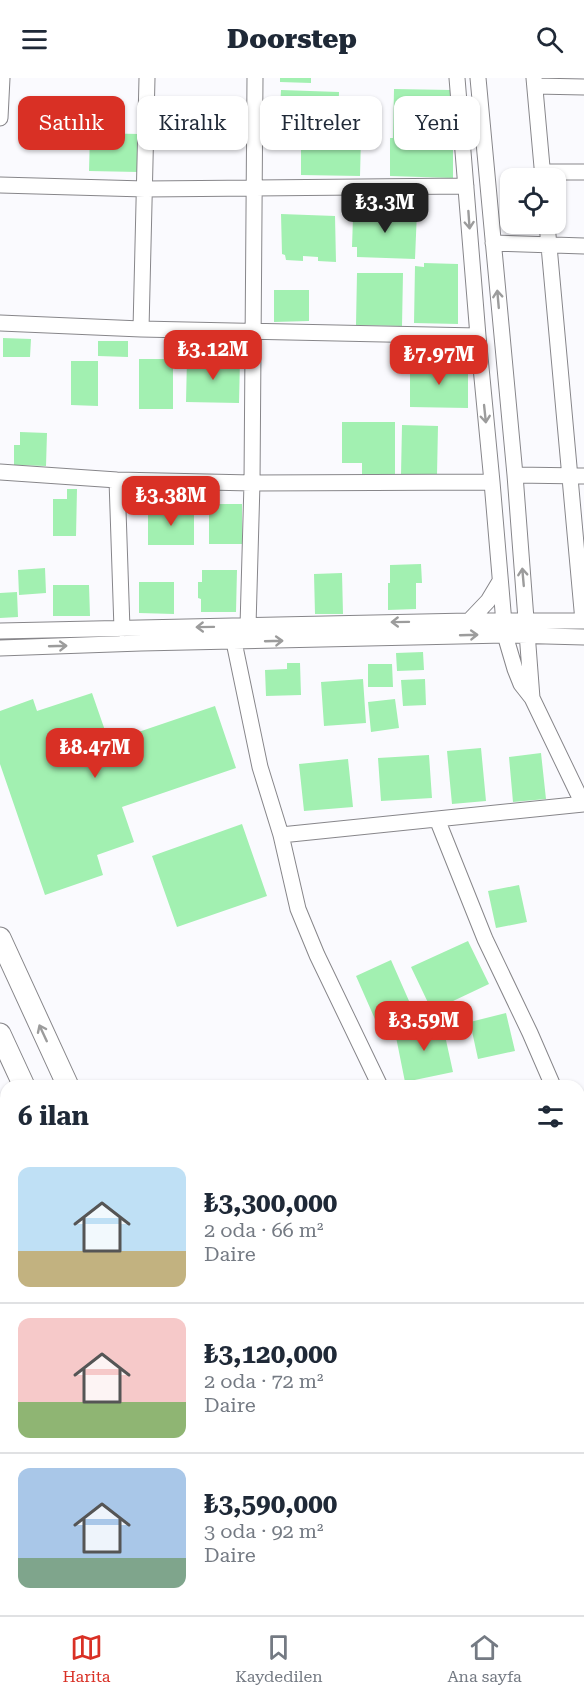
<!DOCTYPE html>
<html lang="tr">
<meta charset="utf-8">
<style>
:root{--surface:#fff;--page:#f6f6f7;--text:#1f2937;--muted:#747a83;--line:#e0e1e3;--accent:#d93025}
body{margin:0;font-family:"Roboto Serif",serif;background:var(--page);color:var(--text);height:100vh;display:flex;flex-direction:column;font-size:22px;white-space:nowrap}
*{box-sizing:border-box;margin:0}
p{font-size:20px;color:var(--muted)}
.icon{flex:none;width:33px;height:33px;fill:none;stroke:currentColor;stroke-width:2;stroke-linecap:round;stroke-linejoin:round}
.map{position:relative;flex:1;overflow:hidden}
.details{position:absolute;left:0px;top:1002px;width:585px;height:536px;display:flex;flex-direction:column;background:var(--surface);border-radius:18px 18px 0 0;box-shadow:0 2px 4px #0004}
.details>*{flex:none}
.guide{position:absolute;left:18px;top:18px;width:549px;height:54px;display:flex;gap:12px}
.buttons{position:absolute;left:500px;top:90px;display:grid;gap:12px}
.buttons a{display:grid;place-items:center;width:66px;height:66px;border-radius:12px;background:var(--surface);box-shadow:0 2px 4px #0004;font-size:30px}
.price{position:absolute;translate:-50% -51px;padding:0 14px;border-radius:12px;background:var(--accent);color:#fff;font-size:20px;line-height:39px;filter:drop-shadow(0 2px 3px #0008)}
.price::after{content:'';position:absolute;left:50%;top:36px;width:18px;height:14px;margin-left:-9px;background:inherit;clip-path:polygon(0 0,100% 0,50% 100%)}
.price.selected{background:#222;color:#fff}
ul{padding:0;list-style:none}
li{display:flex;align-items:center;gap:18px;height:150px;padding:0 18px}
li+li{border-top:2px solid var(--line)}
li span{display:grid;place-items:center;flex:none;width:168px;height:120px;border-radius:12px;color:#555}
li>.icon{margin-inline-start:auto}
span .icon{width:72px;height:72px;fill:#fffc;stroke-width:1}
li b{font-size:26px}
h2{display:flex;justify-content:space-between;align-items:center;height:72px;padding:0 18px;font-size:26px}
.chip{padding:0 21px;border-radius:12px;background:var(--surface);box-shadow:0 2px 4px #0004;font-size:21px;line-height:54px}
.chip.selected{background:var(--accent);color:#fff}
header{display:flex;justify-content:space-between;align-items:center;height:78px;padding:0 18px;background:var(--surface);font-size:27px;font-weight:800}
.tab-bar{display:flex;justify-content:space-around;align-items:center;height:84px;border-top:2px solid var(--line);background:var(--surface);font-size:16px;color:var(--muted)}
.tab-bar a{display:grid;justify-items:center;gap:3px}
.tab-bar .selected{color:var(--accent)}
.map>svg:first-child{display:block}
.building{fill:#a2f0b1}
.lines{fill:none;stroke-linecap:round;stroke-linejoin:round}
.minor-casing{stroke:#87868a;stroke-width:17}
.highway-casing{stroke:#87868a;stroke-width:23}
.minor{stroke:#fff;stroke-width:15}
.highway{stroke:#fff;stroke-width:21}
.oneway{stroke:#9c9c9c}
</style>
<header><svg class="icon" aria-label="menu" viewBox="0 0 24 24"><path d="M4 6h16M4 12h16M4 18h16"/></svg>Doorstep<svg class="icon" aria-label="search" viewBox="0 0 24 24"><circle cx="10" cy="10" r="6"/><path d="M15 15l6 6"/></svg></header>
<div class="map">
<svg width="584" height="1537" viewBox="0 0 584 1537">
<rect width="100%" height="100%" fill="#fafafe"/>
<path class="building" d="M280,0h31v5l-31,-1z
M394,11l57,1 -1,48 3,1v39l-63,-2v-38h3z
M281,12l58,2 -1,37 -59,-1z
M90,55l49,1 -1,38 -49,-1z
M301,58l60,1 -1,39 -59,-1z
M358,131l59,2 -2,48 -58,-2v-10h-5l1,-30h5z
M281,136l54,2 1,46 -18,-1v-4l-15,-1v5l-17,-1 -1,-5 -3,-1z
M424,185l34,1v60l-44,-1 1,-57 9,1z
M357,195h46l-1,53 -46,-1z
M274,212h35v31l-35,1z
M3,260l28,1 -1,18h-27z
M98,263h30v16l-30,-1z
M187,280l53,1 -1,44 -53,-1z
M139,281h34v50h-34z
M71,283h27v45l-27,-1z
M410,286l58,1v43l-58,-1z
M342,344h53v53h-33v-12h-20z
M402,347l36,1 -1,49h-36z
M20,354l27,1 -1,33 -32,-1v-20h6z
M67,411h10l-1,47h-23v-37h14z
M209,426h33v40h-33z
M148,430l46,2v35h-46z
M421,486l1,19h-6v26l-28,1v-27h2v-18z
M45,490l1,25 -27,2 -1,-25z
M202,492h35l-1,42h-35v-13l-3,-1v-16h4z
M342,495l1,41h-28l-1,-40z
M139,504h35v32l-35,-1z
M53,507h36l1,31h-37z
M17,514l1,25 -18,1v-25z
M423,574l1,18 -27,1 -1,-18z
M287,585h13l1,32 -35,1 -1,-26 22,-1z
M368,586h24l1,23h-25z
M363,601l3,44 -42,3 -3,-44z
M425,601l1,26 -23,1 -2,-26z
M92,615l17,49 106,-36 21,62 -114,39 12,35 -37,13 6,20 -58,20 -45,-131v-53l33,-12 4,12z
M395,621l4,29 -28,4 -3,-30z
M481,670l5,53 -34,3 -5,-53z
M541,675l5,46 -33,3 -4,-45z
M429,677l3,43 -51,3 -3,-43z
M348,681l5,48 -49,4 -5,-47z
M242,746l25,72 -90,31 -25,-71z
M519,807l8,37 -31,6 -8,-37z
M468,863l21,43 -57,27 -21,-44z
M391,882l22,50 -35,16 -22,-50z
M506,935l9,38 -37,8 -8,-37z
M442,944l11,50 -48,10 -10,-50z
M584,1112v34l-5,1v-34z
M6,1180v34l-6,2v-35z
M584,1253v133l-5,2v-134z"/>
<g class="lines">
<g class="minor-casing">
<path id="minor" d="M457,0l21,258 14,146 13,153 10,34 6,15 11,14 51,106
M478,0l37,397 17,223
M534,0l9,100
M535,8l49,1
M0,40l2,-40
M542,94h42
M0,107l145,4 321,-3
M547,146l36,397
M493,165l91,3
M0,245l141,6 337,7
M141,251l6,-251
M0,394l117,8 135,3 240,-1
M515,397l69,1
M117,402l5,149
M469,543l19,-20 12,-20
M248,548l4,-143 3,-405
M0,553l469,-10h115
M234,564l26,125 21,68 17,74 19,46 63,131
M0,570l141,-5 364,-8 79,2
M437,741l48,120 45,94 23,53
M281,757l303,-31
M579,1066l5,11"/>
</g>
<g class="highway-casing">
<path id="highway" d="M0,860l68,148
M0,956l24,52
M269,1532l3,5
M307,1532l2,5"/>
</g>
<use href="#minor" class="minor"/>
<use href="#highway" class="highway"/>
</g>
<defs><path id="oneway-shaft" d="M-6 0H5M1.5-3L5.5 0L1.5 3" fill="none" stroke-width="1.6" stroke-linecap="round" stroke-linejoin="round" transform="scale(1.5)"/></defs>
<g class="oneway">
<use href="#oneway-shaft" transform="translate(469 142) rotate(86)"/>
<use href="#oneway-shaft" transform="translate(498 221) rotate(-95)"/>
<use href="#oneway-shaft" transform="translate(485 336) rotate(84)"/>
<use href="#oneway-shaft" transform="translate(523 499) rotate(-95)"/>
<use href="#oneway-shaft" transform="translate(400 544) rotate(179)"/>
<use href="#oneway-shaft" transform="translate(205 549) rotate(179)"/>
<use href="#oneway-shaft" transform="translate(469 557) rotate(-2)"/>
<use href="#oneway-shaft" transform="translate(274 563) rotate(-2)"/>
<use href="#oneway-shaft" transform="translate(58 568) rotate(-2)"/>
<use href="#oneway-shaft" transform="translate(43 955) rotate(-115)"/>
</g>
</svg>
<div class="buttons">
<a><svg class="icon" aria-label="locate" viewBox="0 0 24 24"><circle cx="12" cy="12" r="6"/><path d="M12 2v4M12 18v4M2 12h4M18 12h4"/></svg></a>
</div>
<b class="price selected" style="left:385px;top:156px">₺3.3M</b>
<b class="price" style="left:213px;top:303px">₺3.12M</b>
<b class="price" style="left:439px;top:308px">₺7.97M</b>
<b class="price" style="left:171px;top:449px">₺3.38M</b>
<b class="price" style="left:95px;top:701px">₺8.47M</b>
<b class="price" style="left:424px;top:974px">₺3.59M</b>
<div class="guide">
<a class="chip selected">Satılık</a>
<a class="chip">Kiralık</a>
<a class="chip">Filtreler</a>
<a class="chip">Yeni</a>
</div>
<section class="details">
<h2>6 ilan<svg class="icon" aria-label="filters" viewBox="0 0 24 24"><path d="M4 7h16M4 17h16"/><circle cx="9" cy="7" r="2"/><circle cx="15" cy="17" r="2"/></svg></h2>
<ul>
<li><span style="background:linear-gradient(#bfe0f5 70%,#c2b280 0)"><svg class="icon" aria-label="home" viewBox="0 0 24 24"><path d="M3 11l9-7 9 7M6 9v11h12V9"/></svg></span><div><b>₺3,300,000</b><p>2 oda · 66 m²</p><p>Daire</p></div></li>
<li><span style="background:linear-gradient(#f6c9c9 70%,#8fb573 0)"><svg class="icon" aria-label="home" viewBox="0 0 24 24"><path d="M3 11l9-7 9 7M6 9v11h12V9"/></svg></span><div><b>₺3,120,000</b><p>2 oda · 72 m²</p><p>Daire</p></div></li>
<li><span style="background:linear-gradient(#a9c7e8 75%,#7fa58c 0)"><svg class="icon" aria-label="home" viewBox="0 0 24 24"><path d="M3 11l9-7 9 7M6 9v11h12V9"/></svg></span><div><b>₺3,590,000</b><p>3 oda · 92 m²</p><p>Daire</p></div></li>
</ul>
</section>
</div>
<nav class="tab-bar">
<a class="selected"><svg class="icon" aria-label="map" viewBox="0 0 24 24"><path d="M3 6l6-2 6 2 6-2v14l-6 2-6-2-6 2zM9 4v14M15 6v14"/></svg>Harita</a>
<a><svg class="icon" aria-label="saved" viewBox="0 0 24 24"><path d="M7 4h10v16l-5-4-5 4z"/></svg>Kaydedilen</a>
<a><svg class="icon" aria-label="home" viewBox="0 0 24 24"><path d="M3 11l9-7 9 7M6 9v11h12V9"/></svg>Ana sayfa</a>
</nav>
